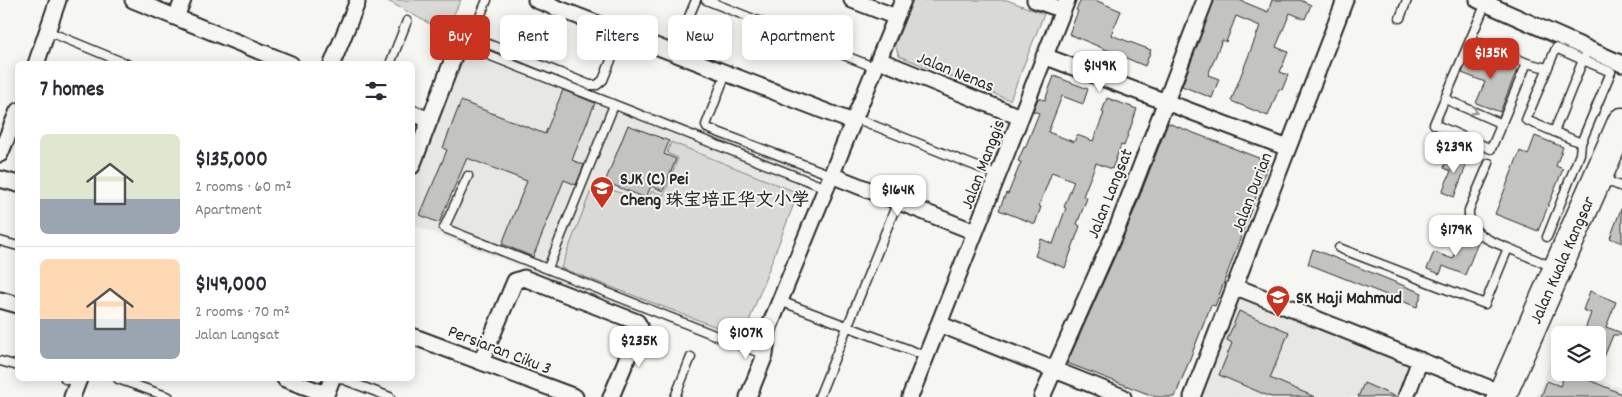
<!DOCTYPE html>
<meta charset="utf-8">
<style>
:root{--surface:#fff;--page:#f2f2f3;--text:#2b2b33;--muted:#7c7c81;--line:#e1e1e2;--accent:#c8321e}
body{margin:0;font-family:Dekko,"LXGW WenKai TC",sans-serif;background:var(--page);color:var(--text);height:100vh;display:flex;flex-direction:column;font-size:19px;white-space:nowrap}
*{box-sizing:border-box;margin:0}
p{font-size:16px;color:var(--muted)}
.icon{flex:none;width:28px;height:28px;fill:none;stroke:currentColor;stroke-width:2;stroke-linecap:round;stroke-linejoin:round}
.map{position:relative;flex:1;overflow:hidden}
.drawer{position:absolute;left:15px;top:61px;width:400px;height:320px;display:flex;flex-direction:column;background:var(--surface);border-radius:8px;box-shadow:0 2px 12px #0003}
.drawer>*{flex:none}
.hud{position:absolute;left:430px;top:15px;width:475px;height:45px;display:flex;gap:10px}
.fabs{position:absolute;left:1551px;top:326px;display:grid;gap:10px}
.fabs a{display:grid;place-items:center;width:55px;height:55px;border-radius:8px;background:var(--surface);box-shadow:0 2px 12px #0003;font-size:25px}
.price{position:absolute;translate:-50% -42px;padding:0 11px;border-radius:10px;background:#fff;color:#222;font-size:16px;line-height:32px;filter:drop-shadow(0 1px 2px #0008)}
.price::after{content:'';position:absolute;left:50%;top:30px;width:15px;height:11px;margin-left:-8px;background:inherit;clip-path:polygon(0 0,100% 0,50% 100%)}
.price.current{background:var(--accent);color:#fff}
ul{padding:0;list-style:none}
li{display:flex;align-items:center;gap:15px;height:125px;padding:0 25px}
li+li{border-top:1px solid var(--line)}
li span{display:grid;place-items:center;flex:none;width:140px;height:100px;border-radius:8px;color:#555}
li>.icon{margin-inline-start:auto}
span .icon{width:60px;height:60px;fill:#fffc;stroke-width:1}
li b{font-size:21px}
h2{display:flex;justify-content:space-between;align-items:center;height:60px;padding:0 25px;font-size:21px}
.pill{padding:0 18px;border-radius:8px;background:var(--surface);box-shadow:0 2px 12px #0003;font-size:18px;line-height:45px}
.pill.current{background:var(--accent);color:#fff}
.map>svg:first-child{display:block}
.built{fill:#e7e7e3}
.green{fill:#d9d9d5;stroke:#828280}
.building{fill:#c3c3c0;stroke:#2b2b2b}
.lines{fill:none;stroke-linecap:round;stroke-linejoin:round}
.lane-casing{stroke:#2b2b2b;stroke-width:11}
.street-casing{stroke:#2b2b2b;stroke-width:19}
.highway-casing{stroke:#2b2b2b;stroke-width:31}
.lane{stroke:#f6f6f2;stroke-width:8}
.street{stroke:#f6f6f2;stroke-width:15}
.highway{stroke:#f6f6f2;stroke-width:28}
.oneway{stroke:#90908e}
.labels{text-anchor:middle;stroke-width:4;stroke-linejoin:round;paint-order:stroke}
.street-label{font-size:18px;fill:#2b2b2b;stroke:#f6f6f2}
.poi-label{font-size:18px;font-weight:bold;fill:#2b2b2b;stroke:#f6f6f2;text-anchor:start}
</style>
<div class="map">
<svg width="1622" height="397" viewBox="0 0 1622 397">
<rect width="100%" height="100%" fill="#f6f6f2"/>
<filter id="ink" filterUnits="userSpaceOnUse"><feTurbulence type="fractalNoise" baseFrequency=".02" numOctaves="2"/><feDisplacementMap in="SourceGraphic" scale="10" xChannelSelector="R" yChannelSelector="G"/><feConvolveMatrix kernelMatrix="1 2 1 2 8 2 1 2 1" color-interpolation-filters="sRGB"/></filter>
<g filter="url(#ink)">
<path class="built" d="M467,42l339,130 -68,178 -325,-125 -1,-39z
M1239,281l187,75 -17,41h-217z
M1551,360l9,4v8l21,1 41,16v8h-85z"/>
<path class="green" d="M386,0h75l-16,32z
M913,0h94l37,14 -34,86 -111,-44 -4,-11z
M671,142l127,51 -55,144 -182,-69 33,-85 52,20 6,-12 12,4 14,-37 -11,-5z"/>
<path class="building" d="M1081,0h14l26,11 -10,24 40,15 -6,16 -76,-32 9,-23 -2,-1z
M1214,0h25l29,12 4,-12h28l11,5 -6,14 -15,-6 -14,34 12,5 -8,20 8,3 -6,15 -3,-1 -11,27 -37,-15 29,-75 -24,-10 -10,26 -4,-2 -14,35 11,4 -7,19 -30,-12z
M1471,52l46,18 -17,42 -24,-9 9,-21 -23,-9z
M1054,76l34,13 -5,15 -21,-8 -14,36 26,10 3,-7 16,6 11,-28 -2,-1 5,-14 30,11 -13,37 -3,-1 -9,24 -16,-6 -13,33 4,2 -10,26 3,2 -15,42 -30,-12 6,-17 12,5 13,-36 -2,-1 10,-26 -22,-9 -13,34 2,1 -6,17 -36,-14 7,-17 2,1 13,-32 -3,-1 6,-14 1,1 14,-35 -6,-2 5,-13 7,2z
M563,90l32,13 -23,57 12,5 -8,20 -12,-5 -31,77 -31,-13 25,-63 -60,-23 -28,65 -19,-8 27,-65 -4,-2 18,-47 84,33z
M1168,123l101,39 -54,144 -4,-1 -36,92h-19l-89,-34 60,-134z
M628,125l41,16 -5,13 12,5 -13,32 -12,-5 -5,12 -41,-16z
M1535,136l28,11 -7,19 7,3 -25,62 -43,-17 25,-63 8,4z
M1449,153l19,8 -14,36 -12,-5 9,-21 -7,-3z
M1621,209l1,1v33l-12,-5z
M1464,232l9,4 6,4 -14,35 -22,-9 -3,8 -13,-5 7,-17 19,7z
M1313,249l109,44 -5,14 -109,-43z
M1590,291l26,11 -10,25 16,6v2h-9l-15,37v-37h-15l8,-22 -8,-3z
M1239,311l50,21 -19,46 45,19h-44l-52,-22 13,-32 -5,-3z
M1566,372h4l52,22v3h-81l6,-16 13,5z
M1364,383l32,14h-38z"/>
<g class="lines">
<g class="lane-casing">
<path id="lane" d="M487,0l-12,28 4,10 7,5 104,42h7l6,-5 19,-47
M706,0l170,68
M1486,3l-52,121 57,25 36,-86
M1400,18l7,-18
M47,31l80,33
M1470,39l57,24 20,5
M460,46l8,1 358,141
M674,52l22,-52
M390,64l17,-43
M726,73l-20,52 1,3 124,47
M1445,99l57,25
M855,118l143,57
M1554,132l29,-72 -27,-12 -30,72 55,23
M1489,163l-20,47c-2,23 21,31 39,38
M468,176l-24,52 321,127
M1603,179l19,8
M1547,237l33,-83 1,-11 30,-71 -28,-12 1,-2
M0,241l18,5
M1339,248l146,56 23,-56 45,19
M548,268l66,-163
M780,301l146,55
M0,361l18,5
M65,379l12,3
M118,379l51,18
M342,379l48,18
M675,397l16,-40
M819,397l79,-196"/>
</g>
<g class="street-casing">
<path id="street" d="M133,0l158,64
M536,0l317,122
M852,0l44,17
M1035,0l28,10
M1478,0l144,64
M176,17l7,-17
M1044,56l244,92
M879,60l141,57
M36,64l22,-64
M332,64l25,-61
M412,113l18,7
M0,154l18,-43
M412,166l44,-115 4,-5
M831,175l144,57
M0,179l18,5
M1234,286l275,110
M0,300l18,5
M939,324l184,73
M412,336l163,61
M481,362l34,-81 9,-3 113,44 3,5 -29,70
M285,379l41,15
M72,397l7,-18
M325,397l7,-18
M748,397l17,-42 3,-25 135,-330
M910,397l157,-397
M1042,397l76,-171 87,-226
M1192,397l153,-397
M1406,397l14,-37"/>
</g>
<g class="highway-casing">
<g id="highway">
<path id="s1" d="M1501,397l121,-275"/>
</g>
</g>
<use href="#lane" class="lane"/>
<use href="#street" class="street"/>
<use href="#highway" class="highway"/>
</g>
<defs><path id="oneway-chevron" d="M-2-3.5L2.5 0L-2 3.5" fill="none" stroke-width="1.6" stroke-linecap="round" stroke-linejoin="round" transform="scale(1.25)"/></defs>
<use class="oneway" href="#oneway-chevron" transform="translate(1474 111) rotate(24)"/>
</g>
<defs>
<g id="school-pin" transform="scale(1.25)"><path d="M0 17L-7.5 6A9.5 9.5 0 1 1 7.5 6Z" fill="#c8321e" stroke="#f6f6f2"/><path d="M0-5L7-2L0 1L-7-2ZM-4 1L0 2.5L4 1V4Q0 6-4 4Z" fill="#fff"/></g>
</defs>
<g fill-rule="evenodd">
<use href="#school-pin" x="602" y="188"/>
<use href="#school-pin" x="1278" y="297"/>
</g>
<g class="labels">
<g class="street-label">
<text transform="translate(956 71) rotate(22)" y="6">Jalan Nenas</text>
<text transform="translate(982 164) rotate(-69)" y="6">Jalan Manggis</text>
<text transform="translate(1251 192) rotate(-69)" y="6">Jalan Durian</text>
<text transform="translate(1109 193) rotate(-68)" y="6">Jalan Langsat</text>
<text dy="6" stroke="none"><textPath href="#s1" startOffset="150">Jalan Kuala Kangsar</textPath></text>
<text transform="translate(500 349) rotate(21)" y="6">Persiaran Ciku 3</text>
</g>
<g class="poi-label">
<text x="620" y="184">SJK (C) Pei<tspan x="620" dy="21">Cheng 珠宝培正华文小学</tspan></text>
<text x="1296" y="303">SK Haji Mahmud</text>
</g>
</g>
</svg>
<div class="fabs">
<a><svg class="icon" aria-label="layers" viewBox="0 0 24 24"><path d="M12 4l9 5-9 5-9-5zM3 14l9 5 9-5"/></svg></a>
</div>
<b class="price current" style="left:1491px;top:80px">$135K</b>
<b class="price" style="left:1100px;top:93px">$149K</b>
<b class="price" style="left:1454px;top:174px">$239K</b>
<b class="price" style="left:898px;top:217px">$164K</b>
<b class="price" style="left:1456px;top:257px">$179K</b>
<b class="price" style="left:746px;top:360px">$107K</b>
<b class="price" style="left:639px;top:368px">$235K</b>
<div class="hud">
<a class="pill current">Buy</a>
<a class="pill">Rent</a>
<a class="pill">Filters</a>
<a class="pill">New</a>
<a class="pill">Apartment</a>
</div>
<section class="drawer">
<h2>7 homes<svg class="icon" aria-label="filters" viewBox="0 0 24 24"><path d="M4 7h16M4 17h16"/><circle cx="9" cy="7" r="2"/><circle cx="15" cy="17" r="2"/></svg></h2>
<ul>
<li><span style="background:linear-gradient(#dfe7d0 65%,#9aa5b1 0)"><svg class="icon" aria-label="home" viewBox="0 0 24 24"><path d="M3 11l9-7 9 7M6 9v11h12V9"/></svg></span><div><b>$135,000</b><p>2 rooms · 60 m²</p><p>Apartment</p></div></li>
<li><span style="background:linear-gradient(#ffd9b3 60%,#9aa5b1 0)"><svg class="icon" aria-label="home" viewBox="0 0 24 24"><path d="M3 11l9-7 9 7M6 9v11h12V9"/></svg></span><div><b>$149,000</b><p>2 rooms · 70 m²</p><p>Jalan Langsat</p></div></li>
</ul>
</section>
</div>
